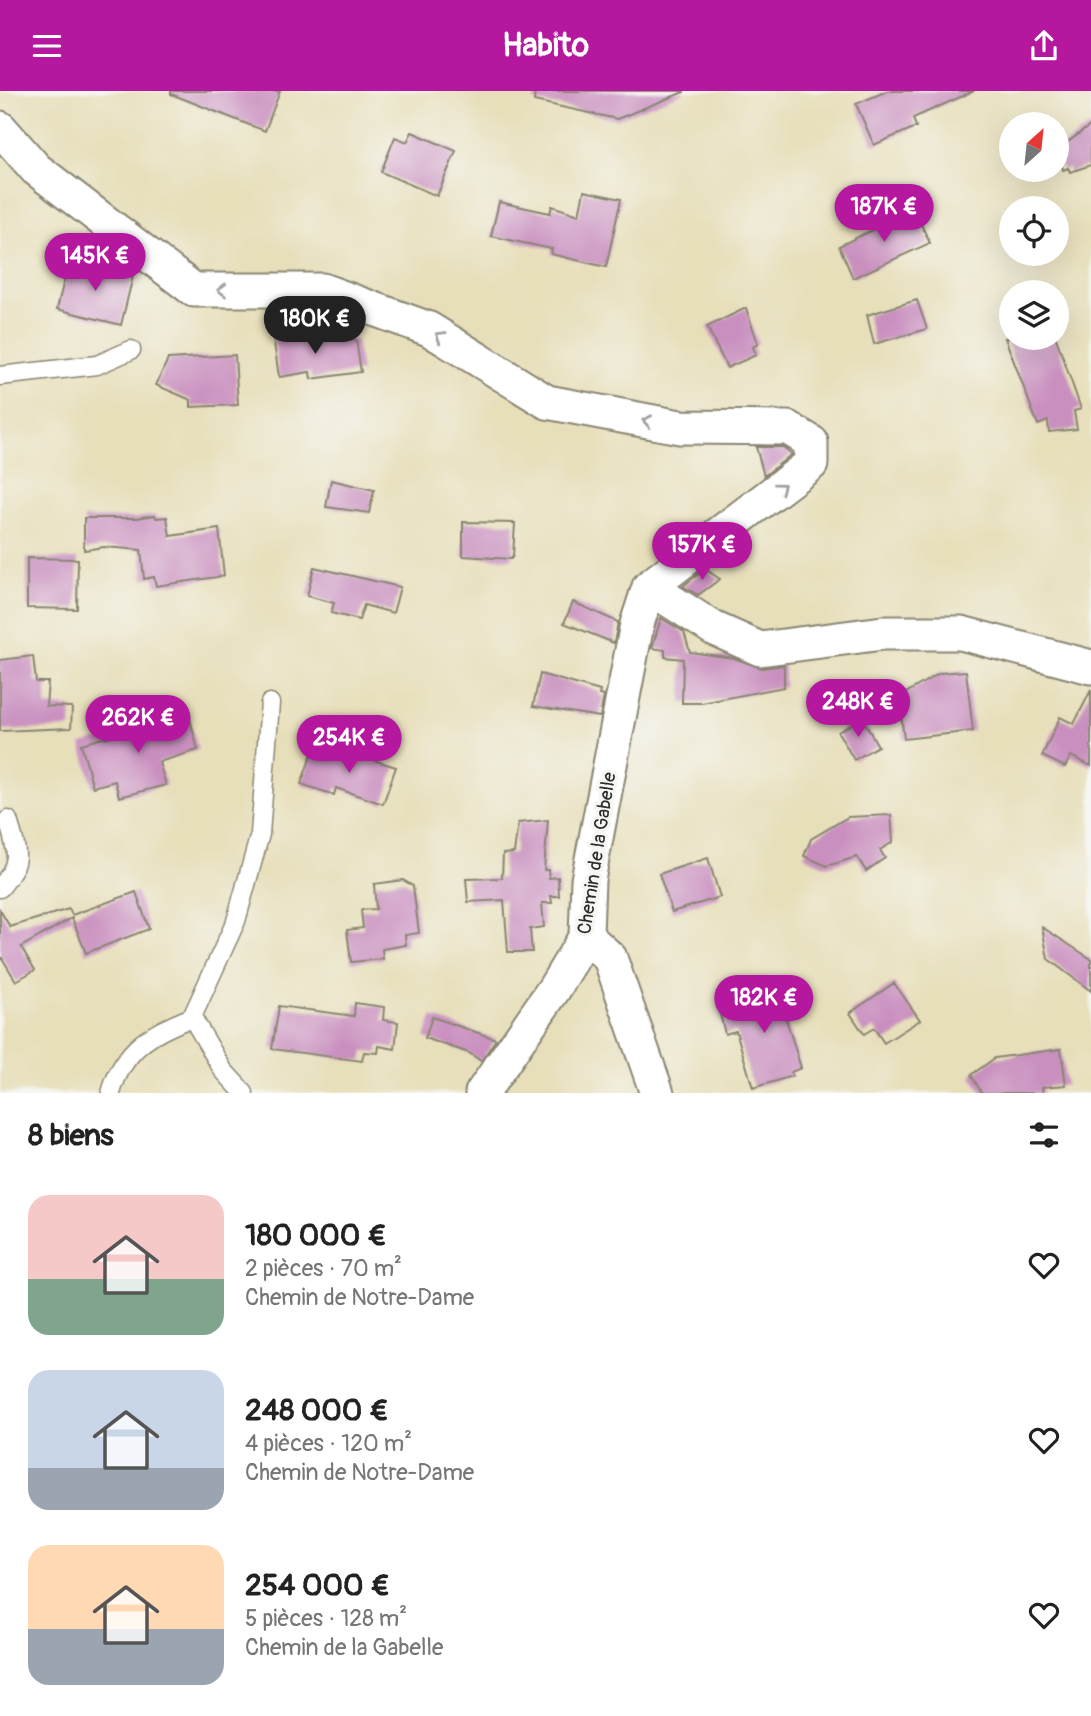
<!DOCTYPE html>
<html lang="fr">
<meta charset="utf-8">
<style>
:root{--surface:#fff;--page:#f6f6f6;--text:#222;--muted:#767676;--accent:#b5179e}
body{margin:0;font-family:Pangolin,sans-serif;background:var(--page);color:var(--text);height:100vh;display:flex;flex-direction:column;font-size:26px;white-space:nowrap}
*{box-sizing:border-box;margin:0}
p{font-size:23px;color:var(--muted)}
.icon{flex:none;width:38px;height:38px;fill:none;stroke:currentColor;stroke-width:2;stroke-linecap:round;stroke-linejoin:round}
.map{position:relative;height:1002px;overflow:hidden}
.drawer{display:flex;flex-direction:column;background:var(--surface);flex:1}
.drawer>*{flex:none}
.needle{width:46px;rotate:27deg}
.tools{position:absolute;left:999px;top:21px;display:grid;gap:14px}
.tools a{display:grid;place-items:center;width:70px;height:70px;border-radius:50%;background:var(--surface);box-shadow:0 7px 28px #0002;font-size:35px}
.price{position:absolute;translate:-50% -60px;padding:0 16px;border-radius:24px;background:var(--accent);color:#fff;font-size:23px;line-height:46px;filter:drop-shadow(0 2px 4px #0008)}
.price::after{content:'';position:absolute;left:50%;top:42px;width:21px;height:16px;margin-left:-10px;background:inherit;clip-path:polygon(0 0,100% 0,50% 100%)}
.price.active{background:#222;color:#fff}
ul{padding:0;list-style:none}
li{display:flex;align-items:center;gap:21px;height:175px;padding:0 28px}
li span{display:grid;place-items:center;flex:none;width:196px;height:140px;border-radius:21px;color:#555}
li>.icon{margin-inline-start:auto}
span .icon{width:84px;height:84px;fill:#fffc;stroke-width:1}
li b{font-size:30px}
h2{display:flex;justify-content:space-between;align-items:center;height:84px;padding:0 28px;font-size:30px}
header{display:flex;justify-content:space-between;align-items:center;height:91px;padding:0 28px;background:var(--accent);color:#fff;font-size:32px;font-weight:700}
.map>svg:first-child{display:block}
.building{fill:#c98fbf}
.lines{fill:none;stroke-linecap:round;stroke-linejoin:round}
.lane-casing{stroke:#898572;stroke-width:21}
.street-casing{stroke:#898572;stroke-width:37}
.lane{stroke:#fff;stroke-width:18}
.street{stroke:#fff;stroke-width:33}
.oneway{stroke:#a0a0a0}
.labels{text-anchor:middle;stroke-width:7;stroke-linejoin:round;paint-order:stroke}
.street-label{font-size:19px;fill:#2b2b2b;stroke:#f6f6f2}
</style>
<header><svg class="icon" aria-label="menu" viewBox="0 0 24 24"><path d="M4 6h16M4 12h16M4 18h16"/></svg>Habito<svg class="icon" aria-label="share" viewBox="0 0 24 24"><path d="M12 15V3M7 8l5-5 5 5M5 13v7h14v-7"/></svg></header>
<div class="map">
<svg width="1091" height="1002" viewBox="0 0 1091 1002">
<rect width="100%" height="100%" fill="#f6f6f2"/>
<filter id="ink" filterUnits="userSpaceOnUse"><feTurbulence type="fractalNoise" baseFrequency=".0143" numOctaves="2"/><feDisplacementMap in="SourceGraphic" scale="14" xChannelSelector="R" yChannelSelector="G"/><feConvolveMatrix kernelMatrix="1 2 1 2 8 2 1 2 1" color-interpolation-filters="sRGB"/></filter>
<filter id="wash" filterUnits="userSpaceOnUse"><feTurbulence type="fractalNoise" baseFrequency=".00686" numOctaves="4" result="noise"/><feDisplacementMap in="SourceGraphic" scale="28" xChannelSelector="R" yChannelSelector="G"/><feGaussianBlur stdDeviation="1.57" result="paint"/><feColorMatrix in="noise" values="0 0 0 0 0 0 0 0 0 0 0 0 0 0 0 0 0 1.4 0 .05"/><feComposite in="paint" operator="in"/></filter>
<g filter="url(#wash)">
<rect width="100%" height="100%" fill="#e7dfba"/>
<g id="blocks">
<path class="building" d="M171,0h109l-15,40 -94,-37z
M535,0h149v1l-67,27 -83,-18z
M887,0h87l-61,27 3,9 -42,18 -18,-41z
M1091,34v40l-21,7 -2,-4 -5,2 -6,-20z
M412,41l44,19 -19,45 -56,-24 14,-35 12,5z
M584,100l37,8 -15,68 -55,-13 1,-5 -61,-13 8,-34 51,11 2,-7 27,9z
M914,119l16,33 -77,35 -14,-32z
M69,169l64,16 -12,49 -64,-16z
M917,209l10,29 -53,15 -7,-29z
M746,217l12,36 -5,3 3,8 -29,13 -20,-41z
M305,240l2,10 31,-3v3l18,-1 5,32 -50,7 -1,-7 -31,5 -6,-41z
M1005,247h51l25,71 -7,2 3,18 -28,3 -1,-11 -10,4z
M235,264l3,50 -47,2v-7l-35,-15 12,-26z
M756,356h27l9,7 -28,22z
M331,389l43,10 -5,23 -43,-6z
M155,424l1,3 11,-1 3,19 49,-7 5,47 -68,10 -2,-9 -10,2 -3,-29 -37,-3 -20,3v-32h53z
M463,431l52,1 -2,33 -2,3 -48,-3z
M27,467l51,1 -1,50 -50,-1z
M314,476l86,20 -7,26 -29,-8 -5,15 -28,-7 3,-10 -27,-7z
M705,478l15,10 -22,16 -15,-9z
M573,511l45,20 -4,21 -50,-20z
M661,527l23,14 6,20 44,6 28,10 22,-3v22l-82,16h-20l1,-44 -18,-2v-7l-13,-2z
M33,565l3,26h12l-2,24 26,1 -1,21 -71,3v-71z
M966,580l7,60 -69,8 -5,-42 41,-24z
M540,583l60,17 -1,4 5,1 -4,21 -67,-11z
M1091,599v76l-20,-10 -6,11 -23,-11 18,-39 14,7z
M189,624l9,35 -39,12 7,23 -47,12 -4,-16 -22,6 -12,-43z
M862,627l16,28 -24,14 -16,-28z
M314,657l32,10 2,-6 48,15 -13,37 -47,-16 -2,7 -33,-11z
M891,724l2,27 -13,8 5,8 -19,13 -9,-14 -30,9 -23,-10 7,-17 37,-22z
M548,729l-4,50h4l1,8 9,-1 1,19h-8l1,7h-10l2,24 -14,2 2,23h-24l-4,-52 -36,2 -2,-23 36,-1 1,-24 11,-1 4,-30z
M708,767l12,39 -48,15 -13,-38z
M403,789l10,6 6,47 -14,2 1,10 -24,4 1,10 -32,3 -4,-32 16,-2 -2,-18 15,-1 -2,-25z
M136,801l13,37 -63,24 -14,-35 -51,29 14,23 -19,11 -14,-23 -2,2v-50l10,17 59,-18 3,6z
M1042,836l49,32v32l-43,-32z
M894,892l26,37 -36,23 -10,-15 -10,6 -14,-21z
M790,896l8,28 -12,4 15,49 -10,4 1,4 -39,12 -17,-57 -11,3 -7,-28z
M355,912l29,4 -1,13 15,2 -3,27 -16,-3 -1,7 -14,-1 -2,9 -90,-12 7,-43 75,10z
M432,926l64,22 -15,22 -12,-8 -44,-15z
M1061,958l5,36 -24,2 1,6h-61l-11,-18 24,-17z"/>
</g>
</g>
<g filter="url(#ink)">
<use href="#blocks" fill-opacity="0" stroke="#898572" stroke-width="2"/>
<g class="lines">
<g class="lane-casing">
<path id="lane" d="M0,285l97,-11 34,-15
M0,797c23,-27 17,-37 8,-68
M111,1002c13,-46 40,-59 81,-76
M244,1002l-21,-23 -31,-53 44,-96 24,-87 10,-131"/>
</g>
<g class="street-casing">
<path id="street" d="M0,37l36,41 158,121h128l107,39 118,73 133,25 108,1 23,14v22l-162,123
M649,496l64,41 47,21 123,-16h78l130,34
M586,845l24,22 47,135
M482,1002l72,-104 32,-53 2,-56 49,-256 12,-37"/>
</g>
<use href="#lane" class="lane"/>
<use href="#street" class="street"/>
</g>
<defs><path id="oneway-chevron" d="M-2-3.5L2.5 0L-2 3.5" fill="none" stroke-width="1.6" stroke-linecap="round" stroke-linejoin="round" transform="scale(1.75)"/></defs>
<g class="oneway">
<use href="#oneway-chevron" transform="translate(222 199) rotate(-180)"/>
<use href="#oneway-chevron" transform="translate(440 245) rotate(-148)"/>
<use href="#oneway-chevron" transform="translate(647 330) rotate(-169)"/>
<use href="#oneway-chevron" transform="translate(781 396) rotate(-37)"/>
</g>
</g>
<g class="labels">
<g class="street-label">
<text transform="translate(596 762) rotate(-81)" y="7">Chemin de la Gabelle</text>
</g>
</g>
</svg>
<div class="tools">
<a><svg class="needle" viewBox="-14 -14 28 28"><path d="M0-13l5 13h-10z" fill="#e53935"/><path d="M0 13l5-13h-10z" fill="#767676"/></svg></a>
<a><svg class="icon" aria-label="locate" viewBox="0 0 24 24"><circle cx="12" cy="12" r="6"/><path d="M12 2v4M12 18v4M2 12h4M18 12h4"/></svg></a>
<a><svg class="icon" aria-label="layers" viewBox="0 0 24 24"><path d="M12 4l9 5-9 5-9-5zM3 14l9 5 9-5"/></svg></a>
</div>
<b class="price" style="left:884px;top:153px">187K €</b>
<b class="price" style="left:95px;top:202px">145K €</b>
<b class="price active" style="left:315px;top:265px">180K €</b>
<b class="price" style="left:702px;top:491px">157K €</b>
<b class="price" style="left:858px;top:648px">248K €</b>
<b class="price" style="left:138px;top:664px">262K €</b>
<b class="price" style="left:349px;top:684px">254K €</b>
<b class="price" style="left:764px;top:944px">182K €</b>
</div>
<section class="drawer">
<h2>8 biens<svg class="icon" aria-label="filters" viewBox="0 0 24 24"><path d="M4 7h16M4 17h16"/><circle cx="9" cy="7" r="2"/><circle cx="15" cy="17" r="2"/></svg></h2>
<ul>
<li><span style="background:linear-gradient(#f6c9c9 60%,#7fa58c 0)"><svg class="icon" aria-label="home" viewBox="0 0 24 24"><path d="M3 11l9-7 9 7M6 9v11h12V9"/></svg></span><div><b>180 000 €</b><p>2 pièces · 70 m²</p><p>Chemin de Notre-Dame</p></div><svg class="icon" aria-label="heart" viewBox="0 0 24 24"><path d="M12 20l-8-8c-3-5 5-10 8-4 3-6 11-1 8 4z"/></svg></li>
<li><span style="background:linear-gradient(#c9d6e8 70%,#9aa5b1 0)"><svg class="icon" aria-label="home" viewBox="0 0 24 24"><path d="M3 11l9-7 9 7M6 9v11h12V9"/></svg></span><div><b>248 000 €</b><p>4 pièces · 120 m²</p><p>Chemin de Notre-Dame</p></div><svg class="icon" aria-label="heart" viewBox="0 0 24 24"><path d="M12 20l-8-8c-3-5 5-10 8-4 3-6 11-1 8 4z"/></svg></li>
<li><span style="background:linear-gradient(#ffd9b3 60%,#9aa5b1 0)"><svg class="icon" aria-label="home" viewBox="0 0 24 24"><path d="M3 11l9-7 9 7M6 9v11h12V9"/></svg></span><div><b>254 000 €</b><p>5 pièces · 128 m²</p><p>Chemin de la Gabelle</p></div><svg class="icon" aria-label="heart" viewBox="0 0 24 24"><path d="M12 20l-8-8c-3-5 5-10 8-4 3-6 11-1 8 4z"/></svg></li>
</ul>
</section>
